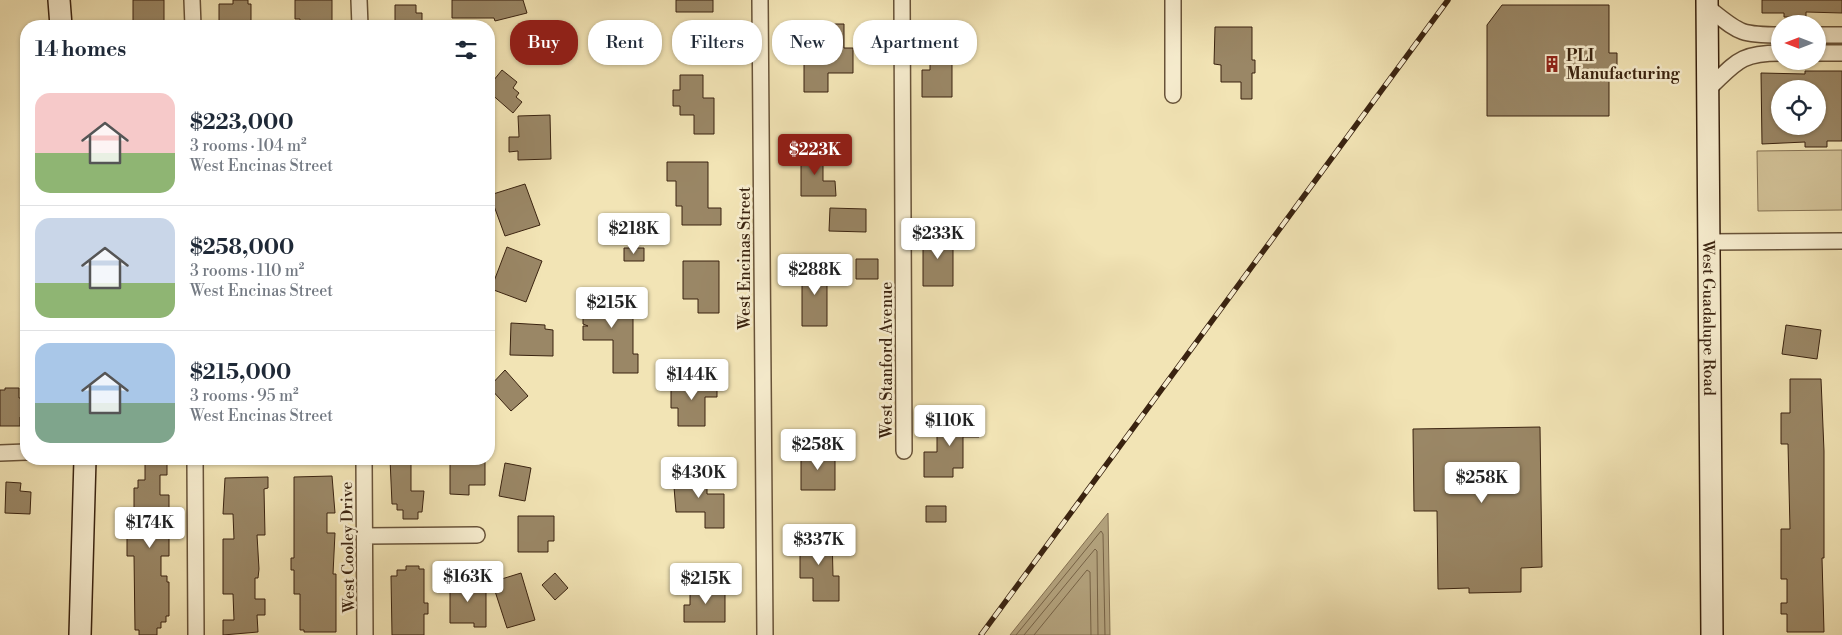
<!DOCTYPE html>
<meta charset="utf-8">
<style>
:root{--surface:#fff;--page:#f6f6f7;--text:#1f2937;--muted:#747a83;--line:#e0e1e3;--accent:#8f2418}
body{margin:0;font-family:"Libre Bodoni",serif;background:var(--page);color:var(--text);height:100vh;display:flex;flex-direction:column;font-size:19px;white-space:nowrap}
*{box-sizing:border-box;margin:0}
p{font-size:16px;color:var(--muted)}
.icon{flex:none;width:28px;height:28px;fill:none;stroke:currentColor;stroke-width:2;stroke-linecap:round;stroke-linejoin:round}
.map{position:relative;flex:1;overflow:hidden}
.sheet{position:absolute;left:20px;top:20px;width:475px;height:445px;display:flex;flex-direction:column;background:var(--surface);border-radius:20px;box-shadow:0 1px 4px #0004}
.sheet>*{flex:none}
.guide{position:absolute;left:510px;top:20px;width:475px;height:45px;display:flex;gap:10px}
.needle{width:32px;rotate:270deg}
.buttons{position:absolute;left:1771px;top:15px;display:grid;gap:10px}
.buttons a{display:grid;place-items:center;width:55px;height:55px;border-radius:50%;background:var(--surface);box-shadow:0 1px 4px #0004;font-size:25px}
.price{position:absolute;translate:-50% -42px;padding:0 11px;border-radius:5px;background:#fff;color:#222;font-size:16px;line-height:32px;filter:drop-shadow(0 1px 2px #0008)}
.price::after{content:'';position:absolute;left:50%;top:30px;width:15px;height:11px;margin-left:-8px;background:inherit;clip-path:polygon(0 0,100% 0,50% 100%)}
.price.active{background:var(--accent);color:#fff}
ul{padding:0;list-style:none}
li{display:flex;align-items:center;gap:15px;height:125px;padding:0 15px}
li+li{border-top:1px solid var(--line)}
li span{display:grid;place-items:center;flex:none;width:140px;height:100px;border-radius:15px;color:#555}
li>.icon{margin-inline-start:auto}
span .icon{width:60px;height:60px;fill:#fffc;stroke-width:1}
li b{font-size:21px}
h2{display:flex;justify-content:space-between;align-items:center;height:60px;padding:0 15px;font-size:21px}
.chip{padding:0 18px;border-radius:20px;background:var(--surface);box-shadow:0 1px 4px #0004;font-size:18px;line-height:45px}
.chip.active{background:var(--accent);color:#fff}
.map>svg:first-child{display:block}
.green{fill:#d3c399;stroke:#867354}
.water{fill:#b3a27d;stroke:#836f51}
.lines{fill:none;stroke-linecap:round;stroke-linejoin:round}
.shore{stroke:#766246;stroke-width:1}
.building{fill:#9a8766;stroke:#3a2310;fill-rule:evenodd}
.street-casing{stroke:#685339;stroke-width:18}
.secondary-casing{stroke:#3a2310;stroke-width:24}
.street{stroke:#f7edcf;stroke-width:15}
.secondary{stroke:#f7edcf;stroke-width:21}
.rail-casing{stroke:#3a2310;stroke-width:5.5}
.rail{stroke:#f7edcf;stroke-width:4;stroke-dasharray:11;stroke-linecap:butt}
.labels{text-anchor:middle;stroke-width:5;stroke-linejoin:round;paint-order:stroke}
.poi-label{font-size:16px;font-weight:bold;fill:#3a2310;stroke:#f7edcf;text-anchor:start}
.street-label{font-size:16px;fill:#3a2310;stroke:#f7edcf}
</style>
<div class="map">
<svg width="1842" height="635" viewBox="0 0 1842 635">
<rect width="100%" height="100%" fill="#f2e4b5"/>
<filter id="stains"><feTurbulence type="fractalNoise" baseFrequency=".004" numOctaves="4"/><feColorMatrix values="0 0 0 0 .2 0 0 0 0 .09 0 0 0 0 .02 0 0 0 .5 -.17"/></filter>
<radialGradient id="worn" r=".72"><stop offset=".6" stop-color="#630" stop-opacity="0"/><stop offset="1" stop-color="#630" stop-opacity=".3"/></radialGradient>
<path class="green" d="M1842,150v60l-84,1 -1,-60z"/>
<path class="water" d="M1108,513l2,122h-100z"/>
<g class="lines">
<path class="shore" d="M1016,635l85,-104 2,3 2,101
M1024,635l71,-86 2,2 1,84
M1034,635l53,-65 3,2 1,63"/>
</g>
<path class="building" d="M133,0h31v26h-31z
M233,0h15v4h3v20l-32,2v-22h14z
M295,0h37v26h-32v-7h-5z
M452,0h71l4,13 -32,8 -1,-3h-42z
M676,0h37v12h-37z
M1762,0h80v13l-36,-1v5h-22v-4h-22z
M395,5h21v8h6v13h-27z
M1502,5h107v48h8v22h-8v41h-122v-91z
M817,24h27v24h9v25h-25v19h-24v-44h13z
M1215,27h37v33h3v13h-3v26h-11v-17h-20v-17l-7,-1z
M930,59h22v38h-30v-27h8z
M502,70l15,12 -4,6 6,5 -3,4 6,5 -9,11 -24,-21v-6z
M1805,71h37v70h-15v6h-22v-5l-43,2 -1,-71 44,1zM1780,89h38v37h-38z
M680,75h23v23h11v36h-20v-19h-14v-9h-7v-16h7z
M550,115l1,44 -33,1v-9l-9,1v-15h10l-1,-21z
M823,150v31h12l1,15h-35v-45z
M667,162h41v46h13v17h-39v-19h-6v-25h-9z
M525,184l15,41 -35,11 -15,-41z
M830,208l36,1v23l-37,-1z
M923,234h30v52h-30z
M507,247l35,14 -16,41 -35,-13z
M624,248h20v13h-20z
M856,259h22v20h-22z
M683,261h36v52h-21v-14h-15z
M805,264h22v62h-25v-52h3z
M583,298h50v56h5v19h-25v-33h-30v-14h5l-5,-2z
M511,323l34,2v4l8,1v26l-43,-1z
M1786,325l35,5 -4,29 -35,-5z
M505,370l23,26 -17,15 -22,-24z
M1790,379h31l3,72v107h-2l2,74h-37v-18h-6v-11h6v-24h-6v-50h9l-2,-85h-7v-31h9z
M679,380h38v17h-12v29h-27v-18h-7v-23h8z
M5,388h14v10h7v19h-6v9h-20v-36h5z
M937,419h42v18h-16v31h-10v9h-29v-25h13z
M1540,427l2,140 -21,1v24l-52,1v-5l-31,1 -1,-78h-23l-1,-82z
M801,452h34v38h-34z
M145,459h22v16h-7v20h9v61h-8v20h6v6h2v34h-3v6h-5v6h-4v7h-18v-5h-4l-1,-74h-7v-24h-4v-11h11v-33h4v-8h7z
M390,459h21v32h13l-2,21h-4v7h-15v-9h-6v-6h-5z
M467,459h18v26h-16v10l-19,-1v-33h17z
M505,463l26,5 -6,33 -26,-5z
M673,474h34v20h17v34h-19v-16h-29z
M332,476l3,37h-8v20h8l-2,41h3v58h-32v-2h-4v-36h-6v-24h-3v-12h3v-81z
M268,477v11l-4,1 1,46h-8l2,34 -1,9h-3v21h10v16h-8l1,17 -35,3v-15h11l-1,-26h-10v-55h11l-1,-25h-10l2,-36z
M6,482l15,1 -1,8 11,1 -1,22 -25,-1z
M926,506h20v16h-20z
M518,516h36v25h-6v11h-30z
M800,534h32l1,42h6v25h-26v-23h-13z
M406,566h13v3h5v34h4v11h-4v21h-32l-1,-59h6v-6h9z
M521,573l14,47 -28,8 -15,-46z
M555,573l13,15 -13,12 -13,-15z
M450,582h36v45h-12v-4h-24z
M690,587h35v35h-41v-17h6z"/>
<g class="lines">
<g class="street-casing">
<path id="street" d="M192,0l1,26
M359,0l1,26
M760,0l5,635
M902,0l2,451
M1173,0v95
M1707,7c32,25 31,28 73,28
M1818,35h24
M1818,53h24
M1708,89c28,-26 31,-36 72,-36
M1708,242l134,-1
M0,453l26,-1
M195,459l1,176
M364,459l1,176
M365,536l112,-1"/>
</g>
<g class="secondary-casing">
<g id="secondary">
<path d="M59,0l2,26"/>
<path id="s1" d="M1707,0l5,635"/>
<path d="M80,635l5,-176"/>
</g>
</g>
<use href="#street" class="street"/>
<use href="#secondary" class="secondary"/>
<g class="rail-casing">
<path id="rail" d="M981,635l467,-635"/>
</g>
<use href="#rail" class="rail"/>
</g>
<defs>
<g id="building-bare" transform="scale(1.35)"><path d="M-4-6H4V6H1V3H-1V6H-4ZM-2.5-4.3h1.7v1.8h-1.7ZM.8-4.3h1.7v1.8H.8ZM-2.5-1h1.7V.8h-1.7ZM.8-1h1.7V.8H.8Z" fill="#8f2418" stroke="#f7edcf" stroke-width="2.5" paint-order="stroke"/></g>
</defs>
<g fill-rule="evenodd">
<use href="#building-bare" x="1552" y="64"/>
</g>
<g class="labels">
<g class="poi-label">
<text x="1566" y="61">PLI<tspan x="1566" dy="18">Manufacturing</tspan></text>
</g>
<g class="street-label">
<text transform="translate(744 258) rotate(-90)" y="6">West Encinas Street</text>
<text dy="6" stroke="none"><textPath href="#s1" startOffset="318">West Guadalupe Road</textPath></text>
<text transform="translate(886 360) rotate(-90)" y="6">West Stanford Avenue</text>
<text transform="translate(347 547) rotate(-91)" y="6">West Cooley Drive</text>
</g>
</g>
<rect width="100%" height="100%" filter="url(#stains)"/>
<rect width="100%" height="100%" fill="url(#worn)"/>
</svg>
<div class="buttons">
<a><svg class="needle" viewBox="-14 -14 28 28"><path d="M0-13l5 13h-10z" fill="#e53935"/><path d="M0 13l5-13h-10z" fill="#747a83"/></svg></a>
<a><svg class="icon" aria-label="locate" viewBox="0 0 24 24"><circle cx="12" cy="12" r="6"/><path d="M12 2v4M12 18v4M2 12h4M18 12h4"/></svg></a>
</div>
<b class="price active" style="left:815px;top:176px">$223K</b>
<b class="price" style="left:634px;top:255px">$218K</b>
<b class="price" style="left:938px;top:260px">$233K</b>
<b class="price" style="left:815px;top:296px">$288K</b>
<b class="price" style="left:612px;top:329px">$215K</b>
<b class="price" style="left:692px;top:401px">$144K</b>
<b class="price" style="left:950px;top:447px">$110K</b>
<b class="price" style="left:818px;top:471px">$258K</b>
<b class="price" style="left:699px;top:499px">$430K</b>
<b class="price" style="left:1482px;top:504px">$258K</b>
<b class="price" style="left:150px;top:549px">$174K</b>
<b class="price" style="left:819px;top:566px">$337K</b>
<b class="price" style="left:468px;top:603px">$163K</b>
<b class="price" style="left:706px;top:605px">$215K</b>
<div class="guide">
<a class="chip active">Buy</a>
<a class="chip">Rent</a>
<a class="chip">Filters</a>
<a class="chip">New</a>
<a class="chip">Apartment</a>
</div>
<section class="sheet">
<h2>14 homes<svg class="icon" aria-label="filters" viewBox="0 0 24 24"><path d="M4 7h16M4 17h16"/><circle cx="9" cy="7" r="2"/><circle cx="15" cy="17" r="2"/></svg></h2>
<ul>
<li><span style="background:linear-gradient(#f6c9c9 60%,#8fb573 0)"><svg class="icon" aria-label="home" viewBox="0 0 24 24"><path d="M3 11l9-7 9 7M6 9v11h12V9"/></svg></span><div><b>$223,000</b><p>3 rooms · 104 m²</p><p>West Encinas Street</p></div></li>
<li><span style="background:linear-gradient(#c9d6e8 65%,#8fb573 0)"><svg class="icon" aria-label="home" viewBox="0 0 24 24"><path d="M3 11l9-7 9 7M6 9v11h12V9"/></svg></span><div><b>$258,000</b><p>3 rooms · 110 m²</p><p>West Encinas Street</p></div></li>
<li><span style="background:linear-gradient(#a9c7e8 60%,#7fa58c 0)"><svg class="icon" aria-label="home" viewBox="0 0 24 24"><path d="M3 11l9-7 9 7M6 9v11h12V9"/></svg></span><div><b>$215,000</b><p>3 rooms · 95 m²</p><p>West Encinas Street</p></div></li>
</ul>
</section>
</div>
